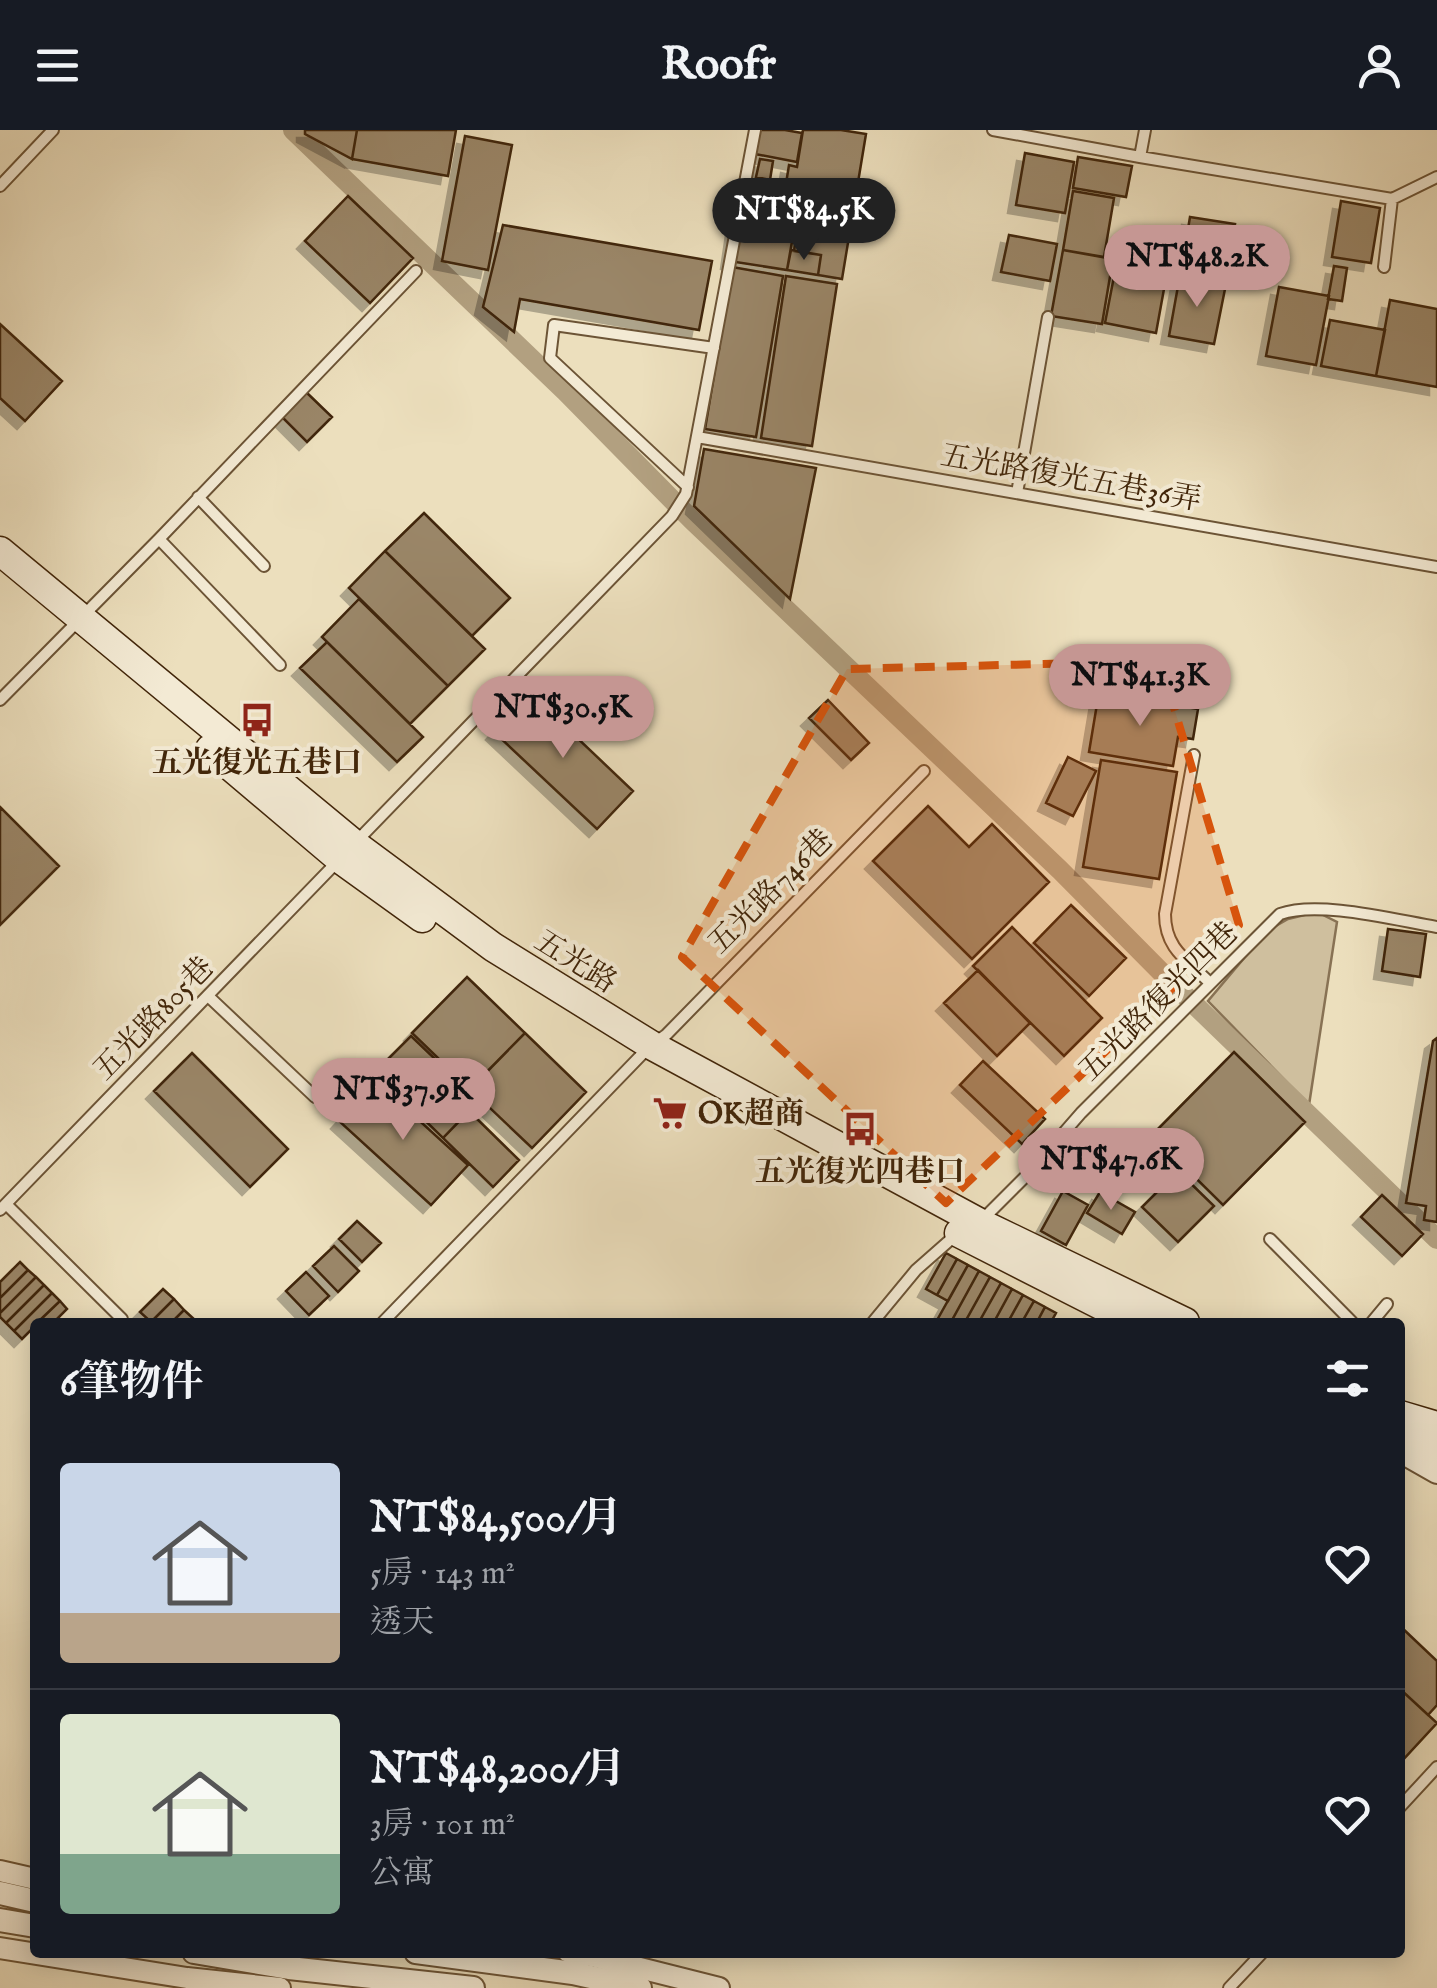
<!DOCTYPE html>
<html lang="zh-TW">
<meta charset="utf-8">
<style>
:root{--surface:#171b24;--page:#20242c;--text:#f1f3f6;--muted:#9ea1a6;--line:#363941;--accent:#c59692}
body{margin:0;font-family:"IM FELL English","Noto Serif TC",serif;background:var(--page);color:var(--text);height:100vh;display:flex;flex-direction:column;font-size:38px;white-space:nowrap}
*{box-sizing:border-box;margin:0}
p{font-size:32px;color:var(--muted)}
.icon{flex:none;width:55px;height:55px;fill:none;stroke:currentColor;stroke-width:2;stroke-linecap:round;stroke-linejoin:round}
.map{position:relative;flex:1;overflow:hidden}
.drawer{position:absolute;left:30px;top:1188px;width:1375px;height:640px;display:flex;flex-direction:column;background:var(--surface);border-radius:10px;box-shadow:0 5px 25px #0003}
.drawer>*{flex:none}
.price{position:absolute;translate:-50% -85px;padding:0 22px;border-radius:35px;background:var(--accent);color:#111;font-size:32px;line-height:65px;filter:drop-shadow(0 2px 5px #0008)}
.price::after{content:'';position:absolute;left:50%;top:60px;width:30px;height:22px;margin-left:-15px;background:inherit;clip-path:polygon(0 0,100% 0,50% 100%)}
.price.current{background:#222;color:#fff}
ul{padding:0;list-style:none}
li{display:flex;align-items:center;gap:30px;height:250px;padding:0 30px}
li+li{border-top:2px solid var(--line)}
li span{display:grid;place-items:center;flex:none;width:280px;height:200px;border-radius:10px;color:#555}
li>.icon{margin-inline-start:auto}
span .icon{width:120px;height:120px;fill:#fffc;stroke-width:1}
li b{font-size:42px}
h2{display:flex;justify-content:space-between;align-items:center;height:120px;padding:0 30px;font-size:42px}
header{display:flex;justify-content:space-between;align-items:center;height:130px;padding:0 30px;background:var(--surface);font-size:45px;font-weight:800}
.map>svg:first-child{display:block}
.grass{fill:#cfbf9e;stroke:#887254;stroke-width:2.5}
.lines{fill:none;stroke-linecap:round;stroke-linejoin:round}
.canal{stroke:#b2a080;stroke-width:20}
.building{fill:#9a8667;stroke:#412509;stroke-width:2.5;filter:url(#shadow)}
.service-casing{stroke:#6c5436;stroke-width:14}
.minor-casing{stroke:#6c5436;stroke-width:24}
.tertiary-casing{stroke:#6c5436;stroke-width:26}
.secondary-casing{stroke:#412509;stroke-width:31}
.service{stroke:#f3ead4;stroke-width:10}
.minor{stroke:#f3ead4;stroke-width:20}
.tertiary{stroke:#f3ead4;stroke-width:22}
.secondary{stroke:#f3ead4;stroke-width:28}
.marked{fill:#d7540c;fill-opacity:0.2;stroke:#d7540c;stroke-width:8;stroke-dasharray:20 12;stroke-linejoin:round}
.labels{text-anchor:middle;stroke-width:8;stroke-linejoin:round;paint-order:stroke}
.street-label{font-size:30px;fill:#412509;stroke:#f3ead4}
.poi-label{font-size:30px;font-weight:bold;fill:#412509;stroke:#f3ead4}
</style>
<header><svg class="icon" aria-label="menu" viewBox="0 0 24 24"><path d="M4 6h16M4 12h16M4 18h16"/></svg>Roofr<svg class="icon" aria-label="person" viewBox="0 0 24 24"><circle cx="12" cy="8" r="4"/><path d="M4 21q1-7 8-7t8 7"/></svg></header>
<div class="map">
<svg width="1437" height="1858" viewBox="0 0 1437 1858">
<defs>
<filter id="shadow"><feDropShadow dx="-8" dy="8" stdDeviation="0" flood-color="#0004"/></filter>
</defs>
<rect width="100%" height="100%" fill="#ecdfbd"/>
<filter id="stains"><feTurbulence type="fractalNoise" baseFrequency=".002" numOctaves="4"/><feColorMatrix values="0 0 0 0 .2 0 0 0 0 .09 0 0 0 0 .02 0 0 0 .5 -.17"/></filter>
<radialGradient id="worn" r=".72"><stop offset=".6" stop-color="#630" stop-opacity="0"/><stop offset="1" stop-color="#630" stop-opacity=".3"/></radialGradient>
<path class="grass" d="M1317,782l20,10 -28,183 -101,-104 59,-70 21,-12z"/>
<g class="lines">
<path class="canal" d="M293,0l272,261 127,129 368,350 111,112 266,257"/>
</g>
<path class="building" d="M305,0h52l-5,29 -47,-25z
M357,0h99l-8,46 -96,-17z
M759,0h26l17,3 -5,29 -42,-8z
M803,0h38l25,4 -24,145 -24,-4 3,-20 -27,-4 6,-41 -18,-2 7,-43 8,2z
M465,6l47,9 -24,125 -46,-9z
M1025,23l49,9 -9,51 -49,-8z
M1078,27l54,9 -6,31 -53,-9z
M760,29l13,2 -3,19 -14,-3z
M1073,61l41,7 -10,59 -41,-7z
M348,66l65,62 -43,45 -65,-62z
M1341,71l39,7 -9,55 -39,-6z
M1190,87l45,7 -8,49 -45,-8z
M503,95l209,36 -13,69 -179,-31 -6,33 -31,-25z
M734,97l59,9 -6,34 -58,-9z
M1009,105l48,9 -7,37 -49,-9z
M1122,105l50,10 -16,88 -51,-10z
M791,120l30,5 -3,20 -31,-5z
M1063,120l50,9 -11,65 -51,-8z
M1334,136l13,2 -5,33 -14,-2z
M732,137l51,9 -27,161 -51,-8z
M1180,145l46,9 -12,60 -45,-8z
M786,146l51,8 -25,162 -51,-8z
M1279,157l50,9 -13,69 -50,-9z
M1390,170l47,9v78l-61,-11z
M1330,190l55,10 -9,46 -55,-10z
M0,194l62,57 -37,40 -25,-23z
M305,261l27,26 -25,25 -26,-26z
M704,319l112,19 -26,131 -96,-93z
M424,383l86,85 -38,38 -87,-85z
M385,421l100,98 -37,37 -99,-98z
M359,469l89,87 -38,38 -88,-87z
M327,512l96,95 -26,25 -97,-94z
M1099,562l99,17 -5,30 -15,-2 -5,29 -84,-14z
M530,563l103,98 -36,38 -103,-97z
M828,570l41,43 -18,17 -42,-42z
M1068,627l28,14 -23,45 -27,-13z
M1101,630l76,12 -18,107 -76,-12z
M928,676l41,41 23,-23 57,58 -77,77 -99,-98z
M0,677l59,59 -59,59z
M1071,775l55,53 -37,38 -55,-53z
M1012,797l90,91 -38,38 -91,-90z
M1388,799l38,5 -6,43 -38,-6z
M978,840l52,53 -33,33 -53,-53z
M467,847l58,56 -55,56 -58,-56z
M525,903l61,59 -54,56 -62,-59z
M411,906l68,65 -36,37 -68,-66z
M1437,908v184l-13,-2 2,-14 -20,-3 27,-162z
M1234,922l71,70 -82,83 -71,-70z
M192,923l96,96 -38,38 -96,-96z
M983,931l62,58 -23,25 -62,-59z
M376,951l92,84 -37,40 -92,-84z
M469,981l50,49 -26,27 -50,-49z
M1178,1041l36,35 -36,36 -36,-35z
M1063,1061l25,14 -22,40 -25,-14z
M1100,1062l35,20 -13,22 -35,-21z
M1382,1065l41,39 -21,22 -41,-39z
M357,1091l24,22 -19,19 -23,-23z
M334,1116l25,25 -21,21 -25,-26z
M946,1123l11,6 -20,36 -11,-6z
M957,1129l11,6 -20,36 -11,-6z
M20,1132l8,8 -28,28v-16z
M968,1135l11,6 -28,51h-15z
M28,1140l8,7 -36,36v-15z
M979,1141l11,6 -25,45h-14z
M306,1142l23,24 -20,19 -23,-24z
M36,1147l8,8 -38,38 -6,-6v-4z
M990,1147l11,6 -22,39h-14z
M1001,1153l11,6 -18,33h-15z
M44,1155l8,8 -38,38 -8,-8z
M163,1159l11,10 -23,23 -11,-10z
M1012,1159l11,6 -15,27h-14z
M52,1163l8,8 -22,21h-3v4l-13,13 -8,-8z
M1023,1165l11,6 -12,21h-14z
M174,1169l10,11 -12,12h-21z
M60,1171l7,8 -13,13h-16z
M1034,1171l11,6 -8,15h-15z
M1045,1177l11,6 -5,9h-14z
M184,1180l11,10 -2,2h-21z
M1400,1496l37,35v44l-9,10 -28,-26z
M1400,1559l37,34 -37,40z"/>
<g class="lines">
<g class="service-casing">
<path id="service" d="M993,0l147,27 252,42 45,-22
M1140,27l5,-27
M0,56l53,-56
M1384,137l8,-68
M697,307l740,130
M688,357l-138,-129 4,-33 160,23
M1017,363l31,-176
M198,367l66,69
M159,409l121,126
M0,570l159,-161 257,-268
M1194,625l-29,159c0,35 22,46 45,69
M355,713l317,-327 14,-22 69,-364
M208,866l107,101
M6,1074l116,115
M0,1080l337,-348
M982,1090l44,-44 55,-63 199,-199c38,-14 115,6 157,13
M1270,1109l82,83
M383,1192l268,-277 15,-10 258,-264
M873,1192l43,-52 42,-37
M1372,1192l15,-18
M1400,1677l37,-40
M1229,1858l34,-36"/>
</g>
<g class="minor-casing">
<path id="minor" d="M0,1741l35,8
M0,1818l187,30 93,10
M568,1822l28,5 123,31"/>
</g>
<g class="tertiary-casing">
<path id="tertiary" d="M1400,1321l37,21
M0,1763l35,8
M0,1790l35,6
M194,1822l95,16 184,20
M416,1822l157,21 67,15"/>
</g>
<g class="secondary-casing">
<path id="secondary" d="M0,421l354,293 139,103 158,98 329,178 205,99
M210,619l130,110 82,59
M959,1103l175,89
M1400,1285l37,11
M1400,1308l37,11"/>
</g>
<use href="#service" class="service"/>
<use href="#minor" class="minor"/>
<use href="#tertiary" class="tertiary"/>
<use href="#secondary" class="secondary"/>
</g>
<path class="marked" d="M1160,531l79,264 -293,278 -264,-246 165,-288z"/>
<defs>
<g id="bus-bare" transform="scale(2.7)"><path d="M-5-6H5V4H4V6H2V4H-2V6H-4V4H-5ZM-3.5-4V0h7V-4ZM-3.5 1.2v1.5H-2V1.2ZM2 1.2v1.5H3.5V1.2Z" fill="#8f2418" stroke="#f3ead4" stroke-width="2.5" paint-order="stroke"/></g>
<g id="supermarket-bare" transform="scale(2.7)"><path d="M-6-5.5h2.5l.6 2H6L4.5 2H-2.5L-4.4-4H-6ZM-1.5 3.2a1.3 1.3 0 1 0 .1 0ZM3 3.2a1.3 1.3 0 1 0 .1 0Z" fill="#8f2418" stroke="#f3ead4" stroke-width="2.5" paint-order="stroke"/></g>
</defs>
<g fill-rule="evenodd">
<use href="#bus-bare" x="257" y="590"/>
<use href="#supermarket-bare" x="670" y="983"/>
<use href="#bus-bare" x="860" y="999"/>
</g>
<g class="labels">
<g class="street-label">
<text transform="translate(1071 347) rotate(10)" y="10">五光路復光五巷36弄</text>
<text transform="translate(770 761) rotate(-45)" y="10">五光路746巷</text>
<text transform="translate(576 831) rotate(32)" y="10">五光路</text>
<text transform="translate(1158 871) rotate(-45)" y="10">五光路復光四巷</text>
<text transform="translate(153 888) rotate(-46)" y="10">五光路805巷</text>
</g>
<g class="poi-label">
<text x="257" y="642">五光復光五巷口</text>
<text x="698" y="993" text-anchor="start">OK超商</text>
<text x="860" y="1051">五光復光四巷口</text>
</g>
</g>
<rect width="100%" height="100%" filter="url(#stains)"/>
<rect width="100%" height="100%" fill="url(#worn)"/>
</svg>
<b class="price current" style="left:804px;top:133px">NT$84.5K</b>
<b class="price" style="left:1197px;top:180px">NT$48.2K</b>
<b class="price" style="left:1140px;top:599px">NT$41.3K</b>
<b class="price" style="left:563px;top:631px">NT$30.5K</b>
<b class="price" style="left:403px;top:1013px">NT$37.9K</b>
<b class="price" style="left:1111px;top:1083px">NT$47.6K</b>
<section class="drawer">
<h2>6筆物件<svg class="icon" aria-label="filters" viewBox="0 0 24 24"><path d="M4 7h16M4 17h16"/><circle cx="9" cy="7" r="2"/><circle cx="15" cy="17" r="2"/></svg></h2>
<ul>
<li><span style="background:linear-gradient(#c9d6e8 75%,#b9a48a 0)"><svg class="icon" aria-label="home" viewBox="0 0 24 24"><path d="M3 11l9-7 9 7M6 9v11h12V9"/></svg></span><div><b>NT$84,500/月</b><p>5房 · 143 m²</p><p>透天</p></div><svg class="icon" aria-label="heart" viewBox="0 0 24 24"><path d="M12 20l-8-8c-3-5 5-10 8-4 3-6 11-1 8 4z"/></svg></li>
<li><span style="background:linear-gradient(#dfe7d0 70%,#7fa58c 0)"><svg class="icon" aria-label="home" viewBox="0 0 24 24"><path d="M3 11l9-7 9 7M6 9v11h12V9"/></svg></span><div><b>NT$48,200/月</b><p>3房 · 101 m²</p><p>公寓</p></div><svg class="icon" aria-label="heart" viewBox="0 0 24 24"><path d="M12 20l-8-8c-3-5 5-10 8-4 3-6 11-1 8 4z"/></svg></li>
</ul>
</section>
</div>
